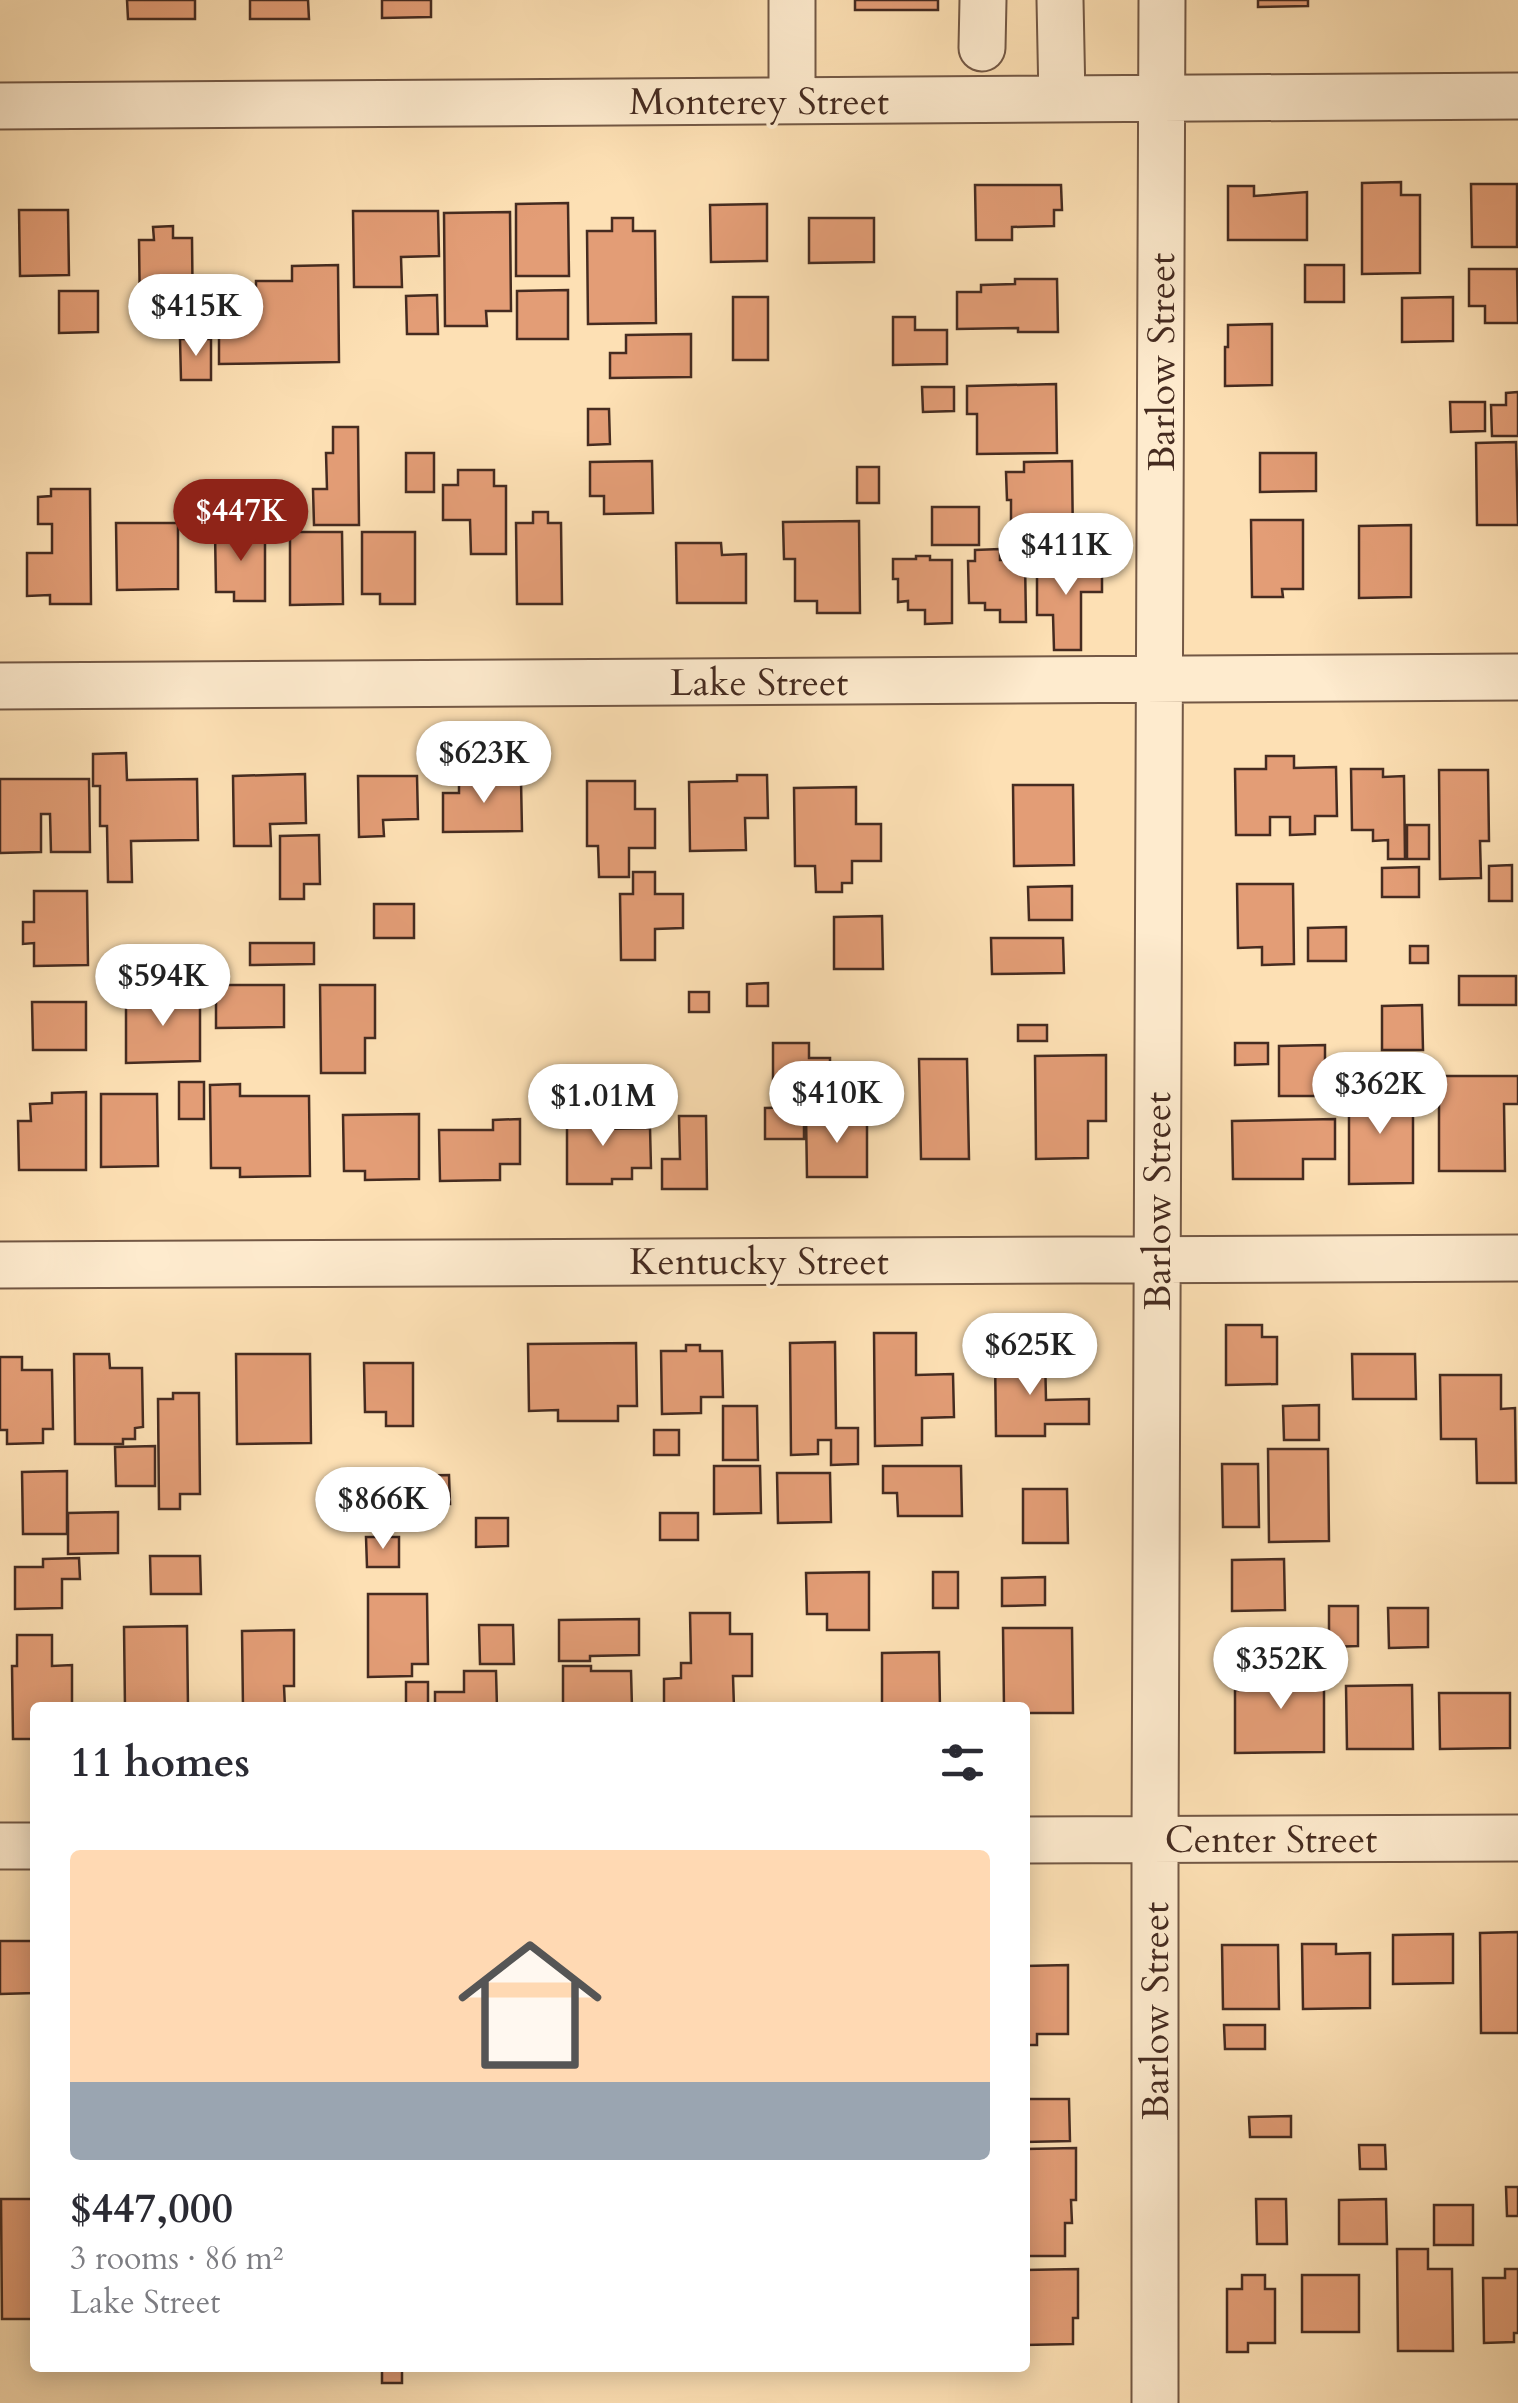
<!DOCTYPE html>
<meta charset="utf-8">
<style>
:root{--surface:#fff;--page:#f7f7f7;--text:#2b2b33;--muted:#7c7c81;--accent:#8f2418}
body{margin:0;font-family:Cardo,serif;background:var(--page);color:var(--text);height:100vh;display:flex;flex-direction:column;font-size:38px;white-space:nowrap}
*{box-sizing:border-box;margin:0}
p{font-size:32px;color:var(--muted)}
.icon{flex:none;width:55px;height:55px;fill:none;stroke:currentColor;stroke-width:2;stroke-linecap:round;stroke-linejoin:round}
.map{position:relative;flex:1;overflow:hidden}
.sheet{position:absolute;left:30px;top:1702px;width:1000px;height:670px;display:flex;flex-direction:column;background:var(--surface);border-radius:10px;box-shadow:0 5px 25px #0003}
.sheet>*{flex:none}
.price{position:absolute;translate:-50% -85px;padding:0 22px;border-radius:35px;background:#fff;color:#222;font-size:32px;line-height:65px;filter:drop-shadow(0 2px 5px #0008)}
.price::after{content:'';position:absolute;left:50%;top:60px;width:30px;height:22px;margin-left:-15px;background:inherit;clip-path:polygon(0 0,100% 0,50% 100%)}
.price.on{background:var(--accent);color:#fff}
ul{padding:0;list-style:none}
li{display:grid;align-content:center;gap:20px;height:530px;padding:0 40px}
li span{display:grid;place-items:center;height:310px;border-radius:10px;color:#555}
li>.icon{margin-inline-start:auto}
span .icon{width:180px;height:180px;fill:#fffc;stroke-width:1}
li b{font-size:42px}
h2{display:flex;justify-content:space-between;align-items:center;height:120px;padding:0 40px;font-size:42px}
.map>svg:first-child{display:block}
.building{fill:#e39d76;stroke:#452b20;stroke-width:2.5}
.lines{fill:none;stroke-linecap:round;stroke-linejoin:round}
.minor-casing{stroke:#735845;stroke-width:49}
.minor{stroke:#feebce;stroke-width:45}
.labels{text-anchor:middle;stroke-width:8;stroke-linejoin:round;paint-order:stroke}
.street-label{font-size:38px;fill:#452b20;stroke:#feebce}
</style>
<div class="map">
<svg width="1518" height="2403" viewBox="0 0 1518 2403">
<rect width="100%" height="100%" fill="#fde0b4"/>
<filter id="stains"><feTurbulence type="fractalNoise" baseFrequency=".002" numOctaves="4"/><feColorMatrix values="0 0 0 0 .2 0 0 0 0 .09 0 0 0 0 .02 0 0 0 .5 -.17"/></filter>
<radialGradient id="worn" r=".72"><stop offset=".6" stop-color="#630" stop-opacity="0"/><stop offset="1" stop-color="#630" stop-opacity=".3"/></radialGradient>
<path class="building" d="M127,0h68v19h-67z
M250,0h58l1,19h-59z
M382,0h49v17l-49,1z
M855,0h83v10h-83z
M1258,0h50v6l-50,1z
M1401,182v13h19v78l-58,1v-91z
M1471,184h46v63h-45z
M975,185h86l1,25h-8v16l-42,1v13h-36z
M1228,186h26v10l53,-4v48h-79z
M568,203l1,73h-53v-72z
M767,204v57l-56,1 -1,-57z
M19,210h49l1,65 -49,1z
M353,211h85l1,45 -38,1 1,30h-48z
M510,212l1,99h-25l1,15h-42l-1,-113z
M612,218h21v13h22l1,92 -68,1 -1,-93h25z
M809,218h65v44l-65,1z
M173,226v12h19l1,92h-42v-13h-11l-1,-77h15l-1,-13z
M338,265l1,97 -120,2v-68h37v-15h36v-15z
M1305,265h39v37h-39z
M1469,269h48l1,54h-33v-17h-16z
M1015,279h42l1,53h-40v-4l-61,1v-37h24v-7l34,-1z
M568,290v49h-51v-48z
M59,291h39v41l-39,1z
M437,295l1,39h-31l-1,-38z
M733,297h35v63h-35z
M1453,297v44l-51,1v-44z
M893,317h22v13h32v34l-54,1z
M1272,324v61l-47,1v-39h3v-22z
M691,334v43l-81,1v-25h16v-18z
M180,339h31v41h-30z
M1056,384l1,69 -80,1v-40h-10v-28z
M922,387h32v24l-31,1z
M1518,392v44h-26l-1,-31h15v-12z
M1450,402h35v29l-34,1z
M588,409h21l1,35 -22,1z
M333,427h25l1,98h-45l-1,-36h14l-1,-36h7z
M1516,442l2,83h-41l-1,-82z
M406,453h28v39h-28z
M1260,453h56v38l-56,1z
M652,461l1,52 -49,1v-18h-14v-34z
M1072,461l1,84h-48v-22h-14v-23h-4l-1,-28h18v-10z
M857,467h22v36h-22z
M458,470h36v16h12v68h-35l-1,-34h-27v-35h15z
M51,489h39l1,115h-41v-9l-23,1v-43h25v-29h-14v-27l13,-1z
M932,507h47v38h-47z
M533,512h15v11h13l1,81h-45l-1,-81h17z
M1251,520h52v69h-21l1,8h-31z
M859,521l1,92h-43v-12h-22v-42h-11l-1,-37z
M116,523h62v66l-61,1z
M1411,525v72l-52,1v-72z
M265,530v71h-31v-9h-18l-1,-61z
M290,532h52l1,72 -53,1z
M362,532h53v72h-35v-10h-18z
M676,543h45l1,12 24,-1v49h-69z
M1000,549v11h25l1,62h-26v-12h-15v-7h-16l-1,-42h7v-11z
M916,556h14v4h22v63l-27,1v-14h-17v-9l-10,1v-23h-5v-20h23z
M1102,562v30h-21v58h-27l-1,-35h-16v-52z
M126,753l1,27 70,-1 1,61 -67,1 1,41h-24l-1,-56h-7v-40h-7v-32z
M1266,756h28v12l42,-1 1,49h-22v18l-25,1v-18h-20v18h-34l-1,-66h31z
M1351,769h32v8l21,-1 1,83h-17v-19l-15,1v-11h-21z
M1439,770h49l1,71h-9l1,37 -41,1z
M305,774l1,49 -36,1 1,22h-37l-1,-70z
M481,774h18v7l22,-1 1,51 -79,1v-39h16v-13h22z
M737,775h30l1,43h-23l1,32 -56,1 -1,-69 48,-1z
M358,776h59l1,43 -35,1 1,16 -25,1z
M0,779h89l1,73h-39l-1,-38h-9v38l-41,1z
M587,781h48v28h20v39h-26v29h-30l-1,-31h-11z
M1013,785h60l1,80 -60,1z
M856,787v37h25v37h-29v22h-10v9h-26l-1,-26h-20l-1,-78z
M1407,825h22v34h-22z
M319,835l1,49h-16v15h-24v-63z
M1512,865v36h-23v-35z
M1419,867v30h-37v-29z
M633,872h22v22h28v34l-28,1v31h-34l-1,-66h13z
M1237,884h56l1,80 -32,1v-18l-24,1z
M1072,886v34h-43l-1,-33z
M34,891h53l1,74 -54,1v-23l-11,1v-22h11z
M374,904h40v34h-40z
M882,916l1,53h-49v-52z
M1346,927v34h-38v-33z
M991,938h72l1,35 -72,1z
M250,943h64v21l-64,1z
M1410,946h18v17h-18z
M1459,976h57v29h-57z
M768,983v23h-21v-22z
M216,985h68v42l-68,1z
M320,985h55v53h-10v35h-44z
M689,992h20v20h-20z
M200,995v66l-74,2v-67z
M32,1002h54v48h-53z
M1422,1005l1,45h-41v-44z
M1018,1025h29v16h-29z
M773,1043h36v15h21v43l-57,1z
M1235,1043h33v21l-33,1z
M1325,1045v51h-46v-50z
M1106,1055v66h-18v37l-52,1 -1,-103z
M919,1059h48l2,100h-48z
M1439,1076h79v28h-14l1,67h-66z
M179,1082h25v37h-25z
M240,1084v12h69l1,80 -70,1v-9h-29l-1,-83z
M1375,1087v7h38v89l-64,1v-96z
M86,1092v78h-67l-1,-49h13l-1,-17 22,-1v-10z
M101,1094h56l1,72 -57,1z
M804,1107v32h-39v-31z
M567,1108h34v21l49,-1 1,40h-19v11h-20v5h-45z
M419,1114v65l-54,1v-9h-21l-1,-56z
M867,1114v63h-60l-1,-62z
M679,1116h27l1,73h-45v-30h18z
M520,1119v45h-20v16l-60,1 -1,-51h54v-10z
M1335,1119v40h-32v20h-70l-1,-58z
M1226,1325h36v12h15v47l-51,1z
M874,1333h42v42l37,-1 1,43 -32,1v27l-47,1z
M835,1342l1,86h22v36l-27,1v-25h-13v14l-27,1 -1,-112z
M636,1343l1,63h-19v15h-60v-11l-29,1 -1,-67z
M686,1345h14v6h22l1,46h-22v16l-39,1 -1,-63h25z
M74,1354h35l1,14h32l1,59 -8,1v11h-12v5h-48z
M236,1354h74l1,89 -74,1z
M995,1354h50l1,46 43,-1v25h-44v12h-49z
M1352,1354h63l1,45h-63z
M0,1357h22v13h30l1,59h-10v14l-36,1v-14h-7z
M364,1363h49v63h-27v-14h-21z
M1440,1375h61v34l14,-1 1,75h-39l-1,-44h-35z
M173,1393h26l1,101h-20v15h-21l-1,-110h15z
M1319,1405v35h-35l-1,-34z
M723,1406h34l1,54h-35z
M654,1430h25v25h-25z
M155,1446v40h-39l-1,-39z
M1268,1449h60l1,92 -60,1z
M1222,1464h36l1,63h-36z
M714,1466h46l1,47 -47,1z
M883,1466h78l1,50h-64l-1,-23h-14z
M67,1471v63h-44l-1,-62z
M777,1473h53l1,49 -53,1z
M449,1475l1,29h-12v19h-32v7h-20v-35h11v-19z
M1023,1489h44l1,54h-45z
M118,1512v41l-50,1v-41z
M660,1513h38v27h-38z
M476,1518h32v28l-32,1z
M366,1537h33v30h-32z
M150,1556h50l1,38h-50z
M79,1558l1,21h-18v29l-47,1v-42h28v-8z
M1284,1559l1,51 -53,1v-51z
M869,1572v58h-42v-16h-20l-1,-41z
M933,1572h25v36h-25z
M1045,1577v28l-43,1v-28z
M368,1594h59l1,70h-16v12l-44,1z
M1329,1606h29v40l-29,1z
M1388,1608h40v39l-39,1z
M690,1613h40v21h22v42h-19l1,32h-70v-29l17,-1v-15h10z
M639,1619v36l-49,1v5h-31v-41z
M479,1625h34l1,39h-34z
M187,1626l1,82h-63l-1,-81z
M1003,1628h69l1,85h-48v-5h-21z
M294,1630v56h-10l1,22h-42l-1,-77z
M17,1635h35v31l20,-1v43h-37v31h-22l-1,-73h5z
M939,1652l1,56h-58v-55z
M1317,1665v23h7v64l-89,1v-63h20v-24z
M563,1666h28v5h40l1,37h-69z
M464,1671h32l1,37h-62v-16h29z
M406,1682h22v26h-22z
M1412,1685l1,64h-66l-1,-63z
M1439,1693h71v55l-70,1z
M1518,1932v101h-37l-1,-100z
M1453,1934v49l-60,1v-49z
M0,1941h35v52l-35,1z
M1302,1944h34v10l34,-1v55l-67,1z
M1222,1945h56l1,64h-56z
M1068,1965v69h-31v11h-12v-79z
M1224,2025h41v24h-40z
M1025,2099h44l1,42 -45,1z
M1291,2116v21h-41l-1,-20z
M1359,2145h26l1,24h-26z
M1076,2148v52h-5l1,23h-7v33h-40v-107z
M1506,2187h12v29h-11z
M1,2199h34v120h-33z
M1256,2199h30l1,45h-30z
M1386,2199l1,45h-48v-44z
M1434,2205h39v40h-39z
M1397,2249h31v20h24l1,82h-55z
M1078,2269v49h-5v26l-48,1v-75z
M1505,2269h13v64h-4v9l-30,1 -1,-65h22z
M1242,2275h23v14h10v54h-27v9h-21v-63h15z
M1302,2275h57v57h-57z
M382,2368h20v15h-20z"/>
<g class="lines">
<g class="minor-casing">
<path id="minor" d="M792,0v101
M1060,0l2,99
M982,48l1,-48
M0,106l1518,-10
M0,686l1518,-9
M0,1265l1518,-7
M1025,1840l493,-2
M0,1846h35
M1155,2403v-564l7,-1839"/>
</g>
<use href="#minor" class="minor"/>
</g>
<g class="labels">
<g class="street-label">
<text x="759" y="114">Monterey Street</text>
<text transform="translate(1161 362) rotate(-90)" y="13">Barlow Street</text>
<text x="759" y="695">Lake Street</text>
<text transform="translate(1157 1201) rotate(-90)" y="13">Barlow Street</text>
<text x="759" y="1274">Kentucky Street</text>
<text x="1271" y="1852">Center Street</text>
<text transform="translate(1155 2011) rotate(-90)" y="13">Barlow Street</text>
</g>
</g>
<rect width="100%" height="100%" filter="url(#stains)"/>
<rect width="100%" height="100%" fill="url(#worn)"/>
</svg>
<b class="price" style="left:196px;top:359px">$415K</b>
<b class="price on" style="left:241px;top:564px">$447K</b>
<b class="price" style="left:1066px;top:598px">$411K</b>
<b class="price" style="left:484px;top:806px">$623K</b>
<b class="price" style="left:163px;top:1029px">$594K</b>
<b class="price" style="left:1380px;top:1137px">$362K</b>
<b class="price" style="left:837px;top:1146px">$410K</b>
<b class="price" style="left:603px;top:1149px">$1.01M</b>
<b class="price" style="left:1030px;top:1398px">$625K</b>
<b class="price" style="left:383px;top:1552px">$866K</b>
<b class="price" style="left:1281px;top:1712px">$352K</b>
<section class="sheet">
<h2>11 homes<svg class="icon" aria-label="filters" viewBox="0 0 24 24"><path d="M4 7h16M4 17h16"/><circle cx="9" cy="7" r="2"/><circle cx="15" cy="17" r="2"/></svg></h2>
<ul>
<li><span style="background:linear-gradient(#ffd9b3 75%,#9aa5b1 0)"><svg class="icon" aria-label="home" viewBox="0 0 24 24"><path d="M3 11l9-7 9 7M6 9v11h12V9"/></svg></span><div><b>$447,000</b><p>3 rooms · 86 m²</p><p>Lake Street</p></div></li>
</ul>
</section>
</div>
